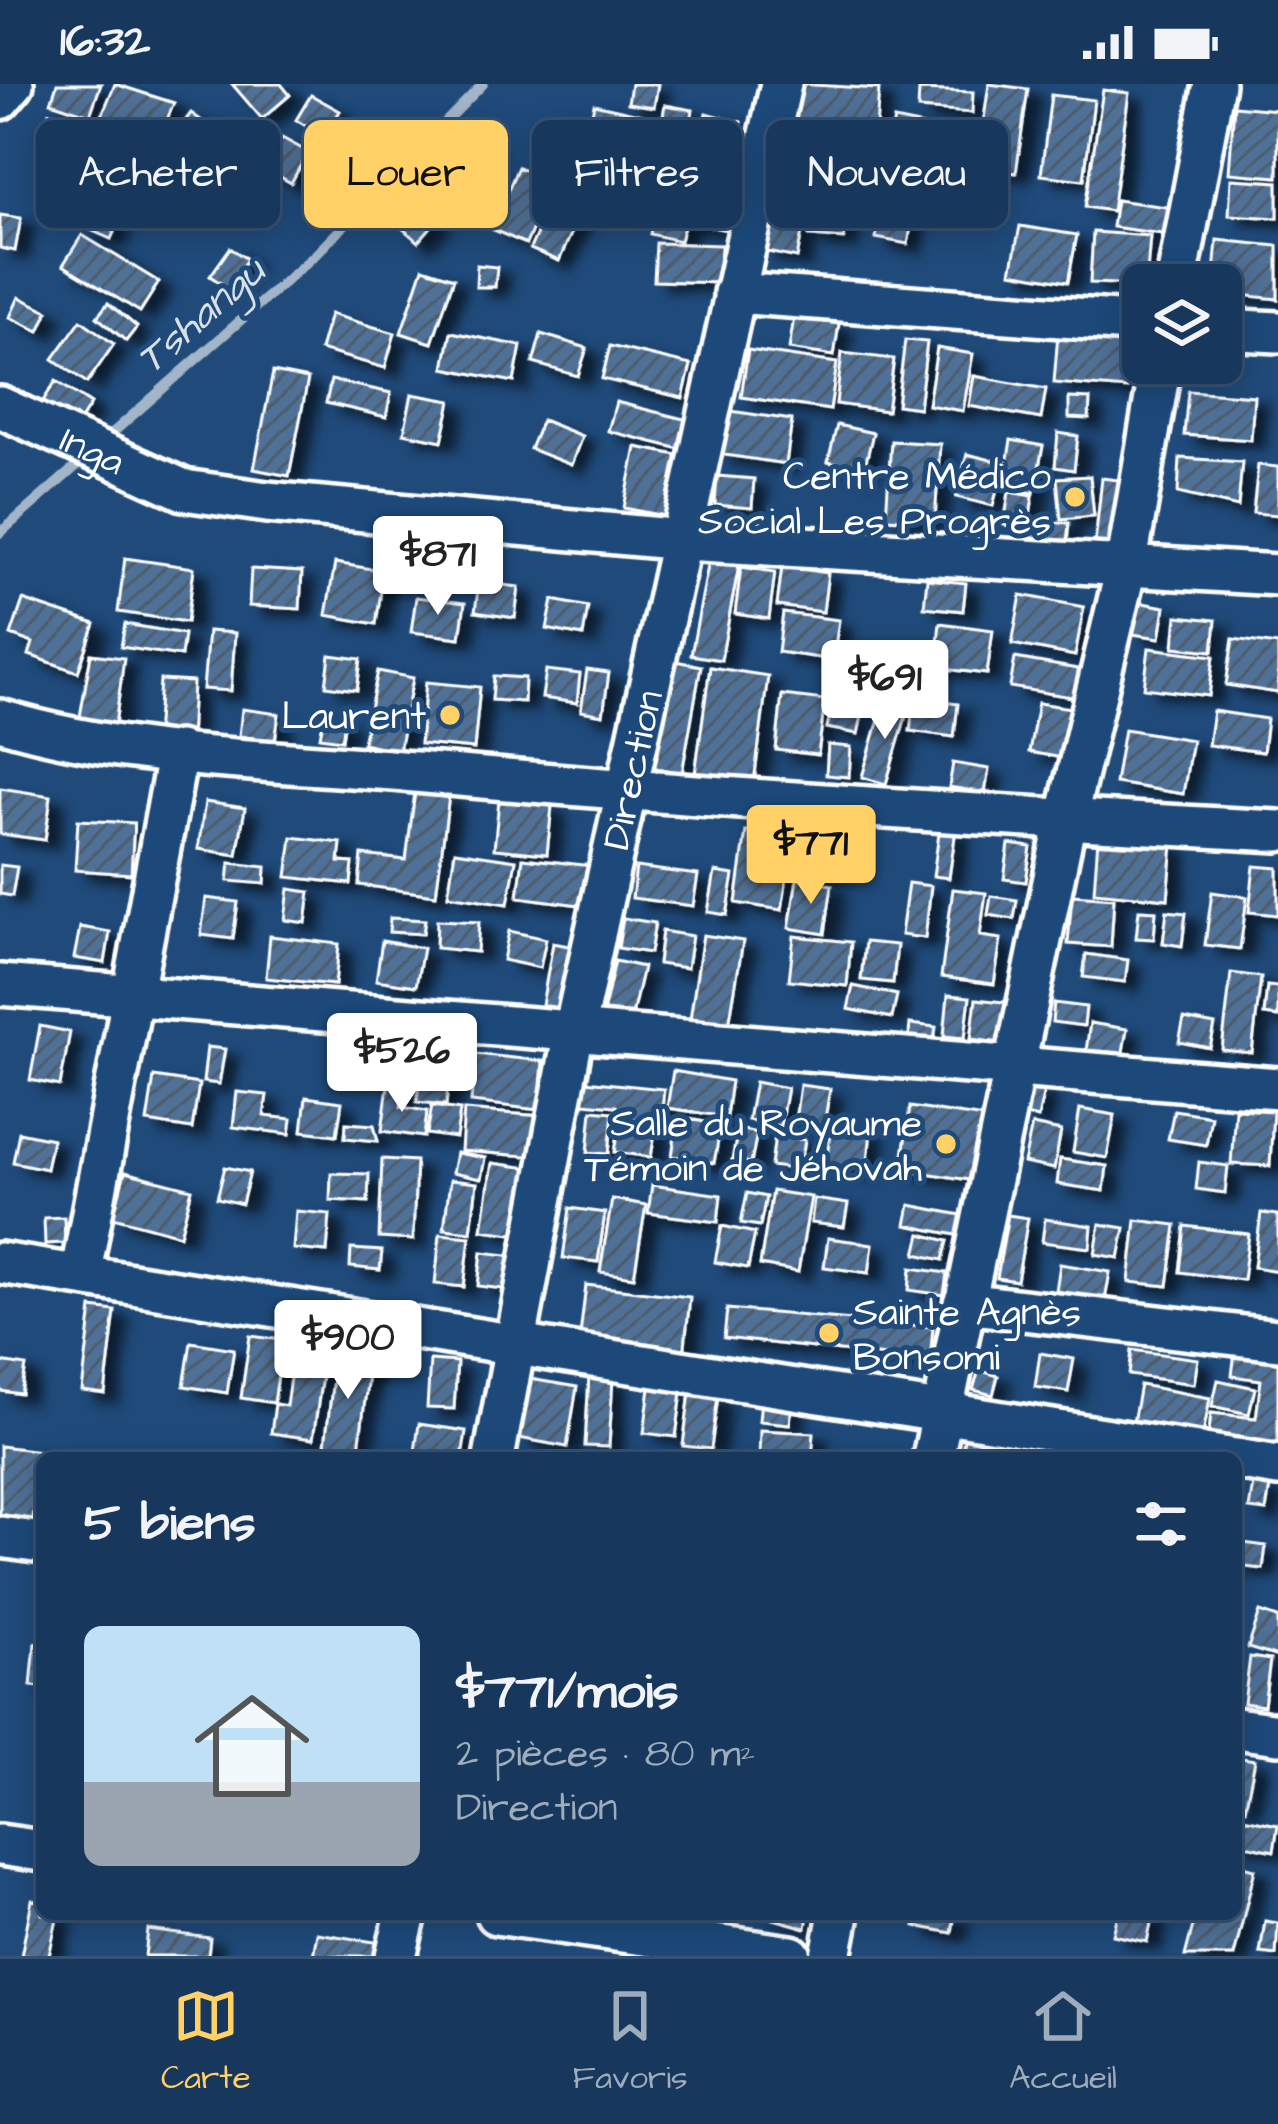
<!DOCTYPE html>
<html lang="fr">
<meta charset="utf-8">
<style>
:root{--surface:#17385c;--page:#244365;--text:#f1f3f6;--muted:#9eacbb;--line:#365272;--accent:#ffd166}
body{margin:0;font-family:"Architects Daughter",sans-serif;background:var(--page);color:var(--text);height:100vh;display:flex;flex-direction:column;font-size:45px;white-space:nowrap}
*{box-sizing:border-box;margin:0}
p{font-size:39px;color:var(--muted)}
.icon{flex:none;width:66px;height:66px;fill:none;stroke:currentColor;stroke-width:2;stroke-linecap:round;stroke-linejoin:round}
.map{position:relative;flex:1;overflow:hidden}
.details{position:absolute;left:36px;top:1368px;width:1206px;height:468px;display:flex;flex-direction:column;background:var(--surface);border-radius:18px;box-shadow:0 6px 30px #0003,0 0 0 3px var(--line)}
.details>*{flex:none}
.banner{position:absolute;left:36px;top:36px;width:1206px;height:108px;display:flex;gap:24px}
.buttons{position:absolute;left:1122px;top:180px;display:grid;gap:24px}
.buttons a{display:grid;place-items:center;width:120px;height:120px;border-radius:18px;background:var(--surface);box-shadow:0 6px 30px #0003,0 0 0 3px var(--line);font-size:60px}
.price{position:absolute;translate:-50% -102px;padding:0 27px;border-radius:12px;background:#fff;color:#222;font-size:39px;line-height:78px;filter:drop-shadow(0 3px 6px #0008)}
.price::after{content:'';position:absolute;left:50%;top:72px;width:36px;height:27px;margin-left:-18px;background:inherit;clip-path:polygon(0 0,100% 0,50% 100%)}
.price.current{background:var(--accent);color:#111}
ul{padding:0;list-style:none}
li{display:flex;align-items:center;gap:36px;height:300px;padding:0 48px}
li+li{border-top:3px solid var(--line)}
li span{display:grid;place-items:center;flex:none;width:336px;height:240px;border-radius:18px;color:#555}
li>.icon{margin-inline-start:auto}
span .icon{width:144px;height:144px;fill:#fffc;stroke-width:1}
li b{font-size:51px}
h2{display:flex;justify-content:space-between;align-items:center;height:144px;padding:0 48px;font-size:51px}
.chip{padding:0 42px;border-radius:18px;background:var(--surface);box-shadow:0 6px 30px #0003,0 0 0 3px var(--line);font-size:42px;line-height:108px}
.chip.current{background:var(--accent);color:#111}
.status{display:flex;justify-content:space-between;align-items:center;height:84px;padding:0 60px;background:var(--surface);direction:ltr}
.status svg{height:33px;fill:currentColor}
.dock{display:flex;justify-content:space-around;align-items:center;height:168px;border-top:3px solid var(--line);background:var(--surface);font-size:33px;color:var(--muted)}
.dock a{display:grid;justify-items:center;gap:6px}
.dock .current{color:var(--accent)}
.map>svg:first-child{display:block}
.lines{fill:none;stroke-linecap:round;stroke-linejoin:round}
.stream{stroke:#a3b5c8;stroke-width:10}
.building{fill:url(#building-hatch);stroke:#fff;stroke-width:3;filter:url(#shadow)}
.minor-casing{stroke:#fff;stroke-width:48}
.minor{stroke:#1f4a7a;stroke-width:39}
.poi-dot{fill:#ffd166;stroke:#1f4a7a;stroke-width:4.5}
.labels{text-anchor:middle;stroke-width:10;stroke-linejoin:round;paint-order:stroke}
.street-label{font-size:39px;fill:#fff;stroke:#1f4a7a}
.poi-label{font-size:39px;fill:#fff;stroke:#1f4a7a;text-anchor:end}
.water-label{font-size:42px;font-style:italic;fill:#d8e0e8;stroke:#1f4a7a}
</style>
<div class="status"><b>16:32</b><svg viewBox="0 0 49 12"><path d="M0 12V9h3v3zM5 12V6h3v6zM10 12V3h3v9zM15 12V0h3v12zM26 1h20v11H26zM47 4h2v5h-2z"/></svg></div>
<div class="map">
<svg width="1278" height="1872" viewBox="0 0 1278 1872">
<defs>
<pattern id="building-hatch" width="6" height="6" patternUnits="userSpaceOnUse" patternTransform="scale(3)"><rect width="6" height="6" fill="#507197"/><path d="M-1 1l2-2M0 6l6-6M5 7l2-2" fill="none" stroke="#4e5b6a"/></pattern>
<filter id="shadow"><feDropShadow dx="13" dy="8" stdDeviation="6" flood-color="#0009"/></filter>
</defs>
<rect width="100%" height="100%" fill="#1f4a7a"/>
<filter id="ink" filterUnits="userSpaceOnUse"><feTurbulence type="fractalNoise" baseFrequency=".00833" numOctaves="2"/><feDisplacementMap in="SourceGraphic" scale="24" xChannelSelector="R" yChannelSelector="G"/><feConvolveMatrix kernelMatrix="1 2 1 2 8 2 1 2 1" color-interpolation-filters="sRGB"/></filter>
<g filter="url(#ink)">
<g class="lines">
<path class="stream" d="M101,359l214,-188 168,-171
M0,449l88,-77"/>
</g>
<path class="building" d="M57,0h44l-11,31 -39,-13z
M115,0l59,19 -16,37 -56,-25z
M232,0h49l9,11 -28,24z
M631,0h27l-4,23 -26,-4z
M797,0l82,5 -4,51 -83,-8z
M989,0l39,5 -12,84 -39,-6z
M919,6l54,2 -1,21 -54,-4z
M1103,6l26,3 -17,118 -27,-4z
M311,11l29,16 -16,26 -28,-17z
M1051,11l43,5 -10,80 -43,-5z
M594,20l53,12 -4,18 -53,-11z
M665,21l28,5 -5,28 -28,-6z
M1234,22l44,4v67l-49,-4z
M49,28l41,8 -8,39 -40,-8z
M191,29l42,30 -22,30 -42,-30z
M706,29l36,9 -7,30 -36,-9z
M894,36l44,9 -8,41 -45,-9z
M120,46l33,12 -13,34 -32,-12z
M282,54l26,14 -17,31 -26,-15z
M462,78l34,13 -16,40 -33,-13z
M611,81l38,11 -11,36 -38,-11z
M518,83l35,15 -27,62 -35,-15z
M665,88l70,15 -9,43 -70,-15z
M1231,95l47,3v36l-49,-3z
M88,105l31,12 -6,15 -31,-13z
M814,109l34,4 -4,42 -35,-3z
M554,111l29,12 -24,54 -29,-12z
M775,111l33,7 -11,56 -34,-7z
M1116,116l65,9 -4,27 -65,-9z
M882,121l32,5 -6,34 -32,-6z
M422,122l16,13 -20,23 -16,-14z
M93,128l25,11 -7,16 -25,-11z
M0,131l21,3 -6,33 -15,-3z
M654,132l31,7 -5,18 -30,-7z
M1020,142l57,9 -9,47 -57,-10z
M1093,148l57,4 -4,49 -56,-2z
M82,151l77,47 -19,30 -77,-47z
M1217,156l61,6v53l-57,-6v-8h-8z
M656,159l65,2 -1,38 -66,-2z
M230,164l17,11 -19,29 -18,-12z
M477,181l20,2 -2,20h-19z
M423,184l31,10 -22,65 -31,-10z
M19,213l29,14 -9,20 -29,-14z
M108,219l29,24 -11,14 -29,-24z
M330,230l65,19 -10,35 -65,-18z
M794,233l45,7 -5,32 -45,-7z
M81,236l33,24 -27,39 -34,-24z
M451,248l70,14 -7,36 -70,-14z
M1058,249l73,6 -4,50 -73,-6z
M541,250l46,14 -9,28 -45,-13z
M905,256l22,2 -8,66 -22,-3z
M610,262l81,19 -8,33 -81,-19z
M937,264l36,6 -10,57 -35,-6z
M748,266l89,13 -7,47 -89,-13z
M842,269l52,6 -7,52 -51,-7z
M273,288l35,7 -19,97 -35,-7z
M974,292l72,13 -5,30 -72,-13z
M331,296l60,13 -5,24 -60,-14z
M56,297l35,23 -17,26 -35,-23z
M1188,307l66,5 -3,44 -67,-5z
M412,310l39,7 -9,40 -38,-8z
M1069,314l21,1 -1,20 -20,-1z
M616,318l72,18 -8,29 -72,-18z
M724,326l68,10 -6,44 -68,-10z
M542,336l40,16 -11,29 -41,-16z
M837,341l36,8 -9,37 -36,-8z
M1058,349l20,3 -4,34 -19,-3z
M1011,356l32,6 -9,47 -31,-5z
M891,357l49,3 -5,77 -49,-3z
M636,363l41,8 -12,61 -41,-8z
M967,370l37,9 -11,43 -37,-9z
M1180,374l62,4 -4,45 -60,-14z
M1258,381l20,2v48l-25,-2z
M717,392l37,3 -2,29 -37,-3z
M1090,392l4,40 -33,3 -4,-41z
M1102,394l24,3 -9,73 -23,-2z
M1009,408l24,4 -5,33 -24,-4z
M1033,437l36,2 -2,20 -36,-1z
M125,474l69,10 -7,54 -69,-10z
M709,476l30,5 -18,95 -30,-5z
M335,479l49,8 -8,53 -50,-9z
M782,482l46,7 -5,39 -46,-6z
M741,483l34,5 -6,47 -34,-5z
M251,485l51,3 -2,37 -51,-3z
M927,495l39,4 -3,28 -39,-4z
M479,498l40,5 -4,31 -40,-6z
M1021,511l63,12 -9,49 -63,-12z
M416,513l49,6 -5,35 -49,-6z
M23,516l72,24 -17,48 -49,-17 4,-12 -22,-8z
M553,516l35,7 -5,29 -36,-7z
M1137,518l28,5 -5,31 -28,-4z
M783,529l56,7 -6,40 -55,-8z
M1177,532l39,4 -3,31 -39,-4z
M940,539l53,7 -6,44 -52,-6z
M125,540l59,10 -3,22 -60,-9z
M208,547l27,2 -4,58 -28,-2z
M1233,555l45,6v48l-52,-8z
M851,560l28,5 -5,27 -28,-4z
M1149,564l65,8 -5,40 -65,-8z
M91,570l33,4 -10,75 -36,-5z
M330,571l31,4 -4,31 -31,-4z
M1015,574l68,12 -5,28 -68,-11z
M670,576l31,6 -19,107 -31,-6z
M710,583l58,9 -14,106 -59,-8z
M546,586l34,4 -3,29 -35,-5z
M587,586l22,3 -6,42 -22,-4z
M378,587l35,7 -14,73 -36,-8z
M494,592l31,2 -1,24 -32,-2z
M160,596l33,2 -3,59 -34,-3z
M426,598l54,5 -6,62 -54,-5z
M782,611l43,5 -7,55 -42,-5z
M914,614l44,6 -4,33 -44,-6z
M885,615l24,7 -23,78 -24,-7z
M1038,619l33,5 -9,50 -33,-6z
M242,625l37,5 -4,27 -36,-5z
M831,625l31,7 -4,18 -31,-6z
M1213,627l54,8 -4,33 -55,-7z
M324,632l21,4 -3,20 -22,-3z
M1124,645l68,11 -9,54 -68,-11z
M828,661l23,2 -2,30 -23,-2z
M953,679l36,6 -4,24 -36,-6z
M0,704l51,8 -6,44 -45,-6z
M415,708l34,4 -13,99 -77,-10 3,-30 44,5z
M499,716l53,6 -5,48 -53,-5z
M205,718l40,6 -8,47 -39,-6z
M78,736l56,3 -3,51 -56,-4z
M940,742l16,3 -7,49 -16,-2z
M808,744l32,5 -6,39 -33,-6z
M746,747l47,7 -11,72 -46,-7z
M292,753l49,6 -2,19 14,1 -2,21 -64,-7z
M1098,754l75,6 -5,55 -74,-7z
M1009,760l22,3 -5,35 -22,-3z
M455,767l61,9 -8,44 -60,-9z
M523,774l69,8 -5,40 -69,-9z
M230,779l36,4 -1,17 -37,-3z
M0,781l17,2 -5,29 -12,-2z
M1254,782l24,2v47l-29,-3z
M636,783l62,8 -5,31 -61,-8z
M715,788l19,3 -7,40 -19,-3z
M797,795l35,6 -7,49 -36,-6z
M908,799l23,3 -6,52 -24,-3z
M289,805l21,3 -4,31 -21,-3z
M953,805l33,4 -6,43 21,3 -7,45 -53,-7z
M1212,808l35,5 -7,52 -35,-4z
M1072,811l42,3 -3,49 -43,-3z
M991,812l26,4 -3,19 -26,-4z
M206,814l32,4 -5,37 -32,-4z
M1139,826l17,1 -2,28 -18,-1z
M1167,827l19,2 -4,33 -19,-3z
M390,834l35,2 -2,14 -34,-2z
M623,834l32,5 -5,30 -32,-5z
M437,836l42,2 -2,30 -41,-4z
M80,843l30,5 -5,31 -31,-5z
M509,847l37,8 -6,29 -37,-8z
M662,847l30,5 -5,32 -29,-4z
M703,851l40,6 -14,84 -39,-6z
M270,852l69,8 -4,41 -69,-7z
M794,852l57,6 -4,44 -58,-6z
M382,857l41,7 -7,38 -40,-6z
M865,858l32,3 -4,38 -32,-3z
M553,859l26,5 -11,62 -26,-5z
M1086,870l42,6 -3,22 -42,-5z
M615,877l28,6 -13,57 -28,-6z
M1231,889l30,4 -9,76 -30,-3z
M853,902l44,9 -5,23 -44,-9z
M1267,902l11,1v30l-14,-2z
M948,911l22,2 -5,41 -21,-2z
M976,915l37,4 -5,41 -37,-5z
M1054,919l32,4 -2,19 -32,-4z
M1184,935l31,6 -5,23 -31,-6z
M1090,939l37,6 -5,28 -36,-6z
M910,940l26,3 -3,20 -25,-3z
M40,942l30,6 -10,54 -30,-6z
M371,962l17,3 -3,25 -17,-2z
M207,963l18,2 -6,35 -16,-2z
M475,970l68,7 -4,49 -68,-8z
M421,981l29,3 -4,37 -29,-3z
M673,987l58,10 -5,36 -59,-9z
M154,993l45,7 -7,45 -45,-7z
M585,997l79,8 -3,33 -46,-4 1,-12 -33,-3z
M755,998l32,6 -7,38 -32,-6z
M388,1001l16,2 -3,20 26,4 -3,26 -42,-6z
M800,1001l30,4 -6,36 -29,-4z
M1026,1003l18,3 -6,28 -17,-4z
M237,1008l30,3 -3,21 28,3 -2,15 -57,-7z
M306,1013l36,5 -5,33 -35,-4z
M432,1022l28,4 -4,28 -29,-4z
M910,1023l81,12 -10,63 -80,-13z
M1080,1025l35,6 -8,43 -34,-6z
M1235,1025l38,2 -3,55 -39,-2z
M464,1026l79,6 -4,41 -78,-6z
M592,1026l21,2 -4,42 -21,-2z
M1174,1026l37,6 -5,29 -38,-6z
M678,1033l43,8 -7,38 -42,-7z
M620,1037l36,6 -5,30 -36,-5z
M346,1039l28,2 4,16 -33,-3z
M1032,1041l29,6 -7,38 -30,-6z
M831,1042l40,5 -4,39 -41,-5z
M738,1045l19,4 -6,30 -19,-3z
M19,1048l33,7 -6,30 -33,-7z
M775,1051l30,5 -5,30 -29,-4z
M456,1069l29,5 -4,21 -29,-6z
M382,1075l34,2 -3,79 -34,-2z
M1060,1075l47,7 -3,25 -47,-7z
M1199,1078l29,4 -3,27 -29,-4z
M492,1079l37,5 -9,67 -38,-5z
M225,1083l25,5 -8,32 -25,-6z
M125,1088l67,17 -12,46 -67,-18z
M331,1089l38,1 -1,28 -38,-2z
M450,1096l27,3 -6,49 -27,-3z
M652,1101l69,10 -3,27 -70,-9z
M772,1107l39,6 -13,75 -38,-7z
M747,1109l19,4 -6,29 -19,-3z
M612,1115l34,6 -12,72 -34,-5z
M814,1115l34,5 -4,23 -33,-4z
M910,1121l61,12 -5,20 -60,-12z
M570,1124l35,5 -7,49 -35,-4z
M296,1127l34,3 -3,38 -34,-3z
M1261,1129l17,2v56l-24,-4z
M1008,1131l20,3 -11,63 -20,-3z
M64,1133l1,26 -20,1 -1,-26z
M1045,1135l47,7 -2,22 -48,-6z
M1136,1136l40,5 -8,61 -39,-4z
M1100,1140l25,4 -6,30 -24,-4z
M722,1142l33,7 -7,35 -33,-6z
M1185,1142l64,8 -6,46 -63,-8z
M440,1150l30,3 -6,50 -29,-3z
M921,1150l27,7 -5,19 -27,-6z
M828,1154l45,6 -4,29 -45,-6z
M351,1165l31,2 -2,19 -30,-3z
M482,1168l34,4 -4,34 -34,-4z
M1060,1180l50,8 -5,28 -49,-9z
M911,1184l36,5 -3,22 -35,-5z
M586,1201l104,12 -6,59 -105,-12z
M92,1224l23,3 -10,83 -23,-3z
M727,1225l206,18 -3,34 -206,-23z
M250,1252l33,4 -9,63 -33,-5z
M296,1252l31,4 -14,99 -42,-6 4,-29 11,2z
M191,1258l43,7 -7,44 -43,-7z
M1132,1266l66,9 -4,25 -65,-9z
M1235,1267l43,5v94l-70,-8 3,-29 45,5 5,-38 -29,-4z
M1040,1269l34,6 -6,33 -33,-5z
M336,1270l34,4 -11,91 -34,-4z
M430,1276l27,2 -3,47 -27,-1z
M0,1278l26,4 -5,28 -21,-3z
M979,1286l19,6 -5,19 -20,-5z
M589,1292l24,2 -4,69 -24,-1z
M530,1295l47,8 -10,60 -48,-9z
M1218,1296l37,8 -6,26 -37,-8z
M1140,1301l70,13 -8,42 -70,-12z
M650,1304l32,4 -6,45 -32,-4z
M690,1308l28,4 -7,53 -28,-3z
M761,1315l31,4 -2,21 -31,-3z
M419,1340l47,7 -4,27h-48z
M760,1346l54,3 -2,25h-53z
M965,1349l60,7 -2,18h-62z
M0,1362l41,5 -8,69 -33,-4z
M1253,1400l17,2 -4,25 -17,-2z
M1236,1458l30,4 -3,23 -27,-3z
M1260,1528l18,6v39l-30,-9z
M35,1559l7,1v43l-11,-1z
M1250,1573l20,3 -6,46 -20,-3z
M1236,1673l19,3 -10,49 -9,-2z
M1238,1733l40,8 -4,26 -38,-8z
M1236,1780l19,5 -21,87h-49l11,-42h40z
M32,1816l10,2v12h16l-9,42h-28z
M756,1830h52l-2,14z
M917,1830h38l-3,19 -37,-7z
M1118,1830h35l-6,28 -34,-7z
M1265,1837l13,2 -2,32 -16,-2z
M148,1846l62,8 -2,18h-63z
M317,1849l64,10 -2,13h-66z"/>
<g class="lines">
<g class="minor-casing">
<g id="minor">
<path d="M0,15l13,-15"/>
<path d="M1176,201l38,-201"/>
<path d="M734,209l409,30"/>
<path d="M1221,245l57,3"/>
<path id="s1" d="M0,323l184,83 83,12 416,38 595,35"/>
<path d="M0,636c132,40 278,40 415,52 287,26 575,44 863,59"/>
<path d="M0,901l1278,103"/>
<path d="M0,1179l1229,195"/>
<path d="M81,1188l97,-521"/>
<path d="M964,1219l314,37"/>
<path id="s2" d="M494,1374l80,-427 207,-947"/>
<path d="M933,1374l133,-638 60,-252 35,-205"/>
<path d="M1236,1375l42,7"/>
<path d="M0,1453l42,6"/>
<path d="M1236,1644l42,6"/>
<path d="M0,1761l42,6"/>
<path d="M496,1830l295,42"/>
<path d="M396,1872l10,-42"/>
<path d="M831,1872l8,-42"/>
</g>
</g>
<use href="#minor" class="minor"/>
</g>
</g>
<g class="poi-dot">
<circle cx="1075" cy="413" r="12"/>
<circle cx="450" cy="631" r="12"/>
<circle cx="946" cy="1060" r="12"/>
<circle cx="829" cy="1249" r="12"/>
</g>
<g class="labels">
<g class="street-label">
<text dy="14" stroke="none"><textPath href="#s1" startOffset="102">Inga</textPath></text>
<text dy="14" stroke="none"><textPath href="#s2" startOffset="702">Direction</textPath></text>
</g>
<g class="poi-label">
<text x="1051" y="405">Centre Médico<tspan x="1051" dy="45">Social Les Progrès</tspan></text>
<text x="426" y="645">Laurent</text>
<text x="922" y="1052">Salle du Royaume<tspan x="922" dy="45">Témoin de Jéhovah</tspan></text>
<text x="853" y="1241" text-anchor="start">Sainte Agnès<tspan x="853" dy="45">Bonsomi</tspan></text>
</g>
<g class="water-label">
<text transform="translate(199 230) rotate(-41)" y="15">Tshangu</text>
</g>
</g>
</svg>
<div class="buttons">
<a><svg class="icon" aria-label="layers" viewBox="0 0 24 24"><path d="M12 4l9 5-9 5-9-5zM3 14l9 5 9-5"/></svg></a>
</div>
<b class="price" style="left:438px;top:534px">$871</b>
<b class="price" style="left:885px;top:658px">$691</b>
<b class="price current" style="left:811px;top:823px">$771</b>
<b class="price" style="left:402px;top:1031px">$526</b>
<b class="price" style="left:348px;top:1318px">$900</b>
<div class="banner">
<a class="chip">Acheter</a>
<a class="chip current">Louer</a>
<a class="chip">Filtres</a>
<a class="chip">Nouveau</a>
</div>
<section class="details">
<h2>5 biens<svg class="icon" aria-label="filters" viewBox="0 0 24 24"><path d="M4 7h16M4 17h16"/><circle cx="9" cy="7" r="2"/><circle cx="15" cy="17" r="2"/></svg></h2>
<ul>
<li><span style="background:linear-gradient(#bfe0f5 65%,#9aa5b1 0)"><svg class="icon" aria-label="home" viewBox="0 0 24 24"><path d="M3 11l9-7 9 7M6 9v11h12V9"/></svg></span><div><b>$771/mois</b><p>2 pièces · 80 m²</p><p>Direction</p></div></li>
</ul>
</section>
</div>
<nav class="dock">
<a class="current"><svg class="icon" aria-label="map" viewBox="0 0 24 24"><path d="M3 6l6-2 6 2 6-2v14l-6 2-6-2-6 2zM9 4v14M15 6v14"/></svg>Carte</a>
<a><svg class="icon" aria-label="saved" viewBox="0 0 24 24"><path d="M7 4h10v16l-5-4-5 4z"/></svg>Favoris</a>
<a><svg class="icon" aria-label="home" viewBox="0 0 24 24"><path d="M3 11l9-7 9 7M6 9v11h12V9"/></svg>Accueil</a>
</nav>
